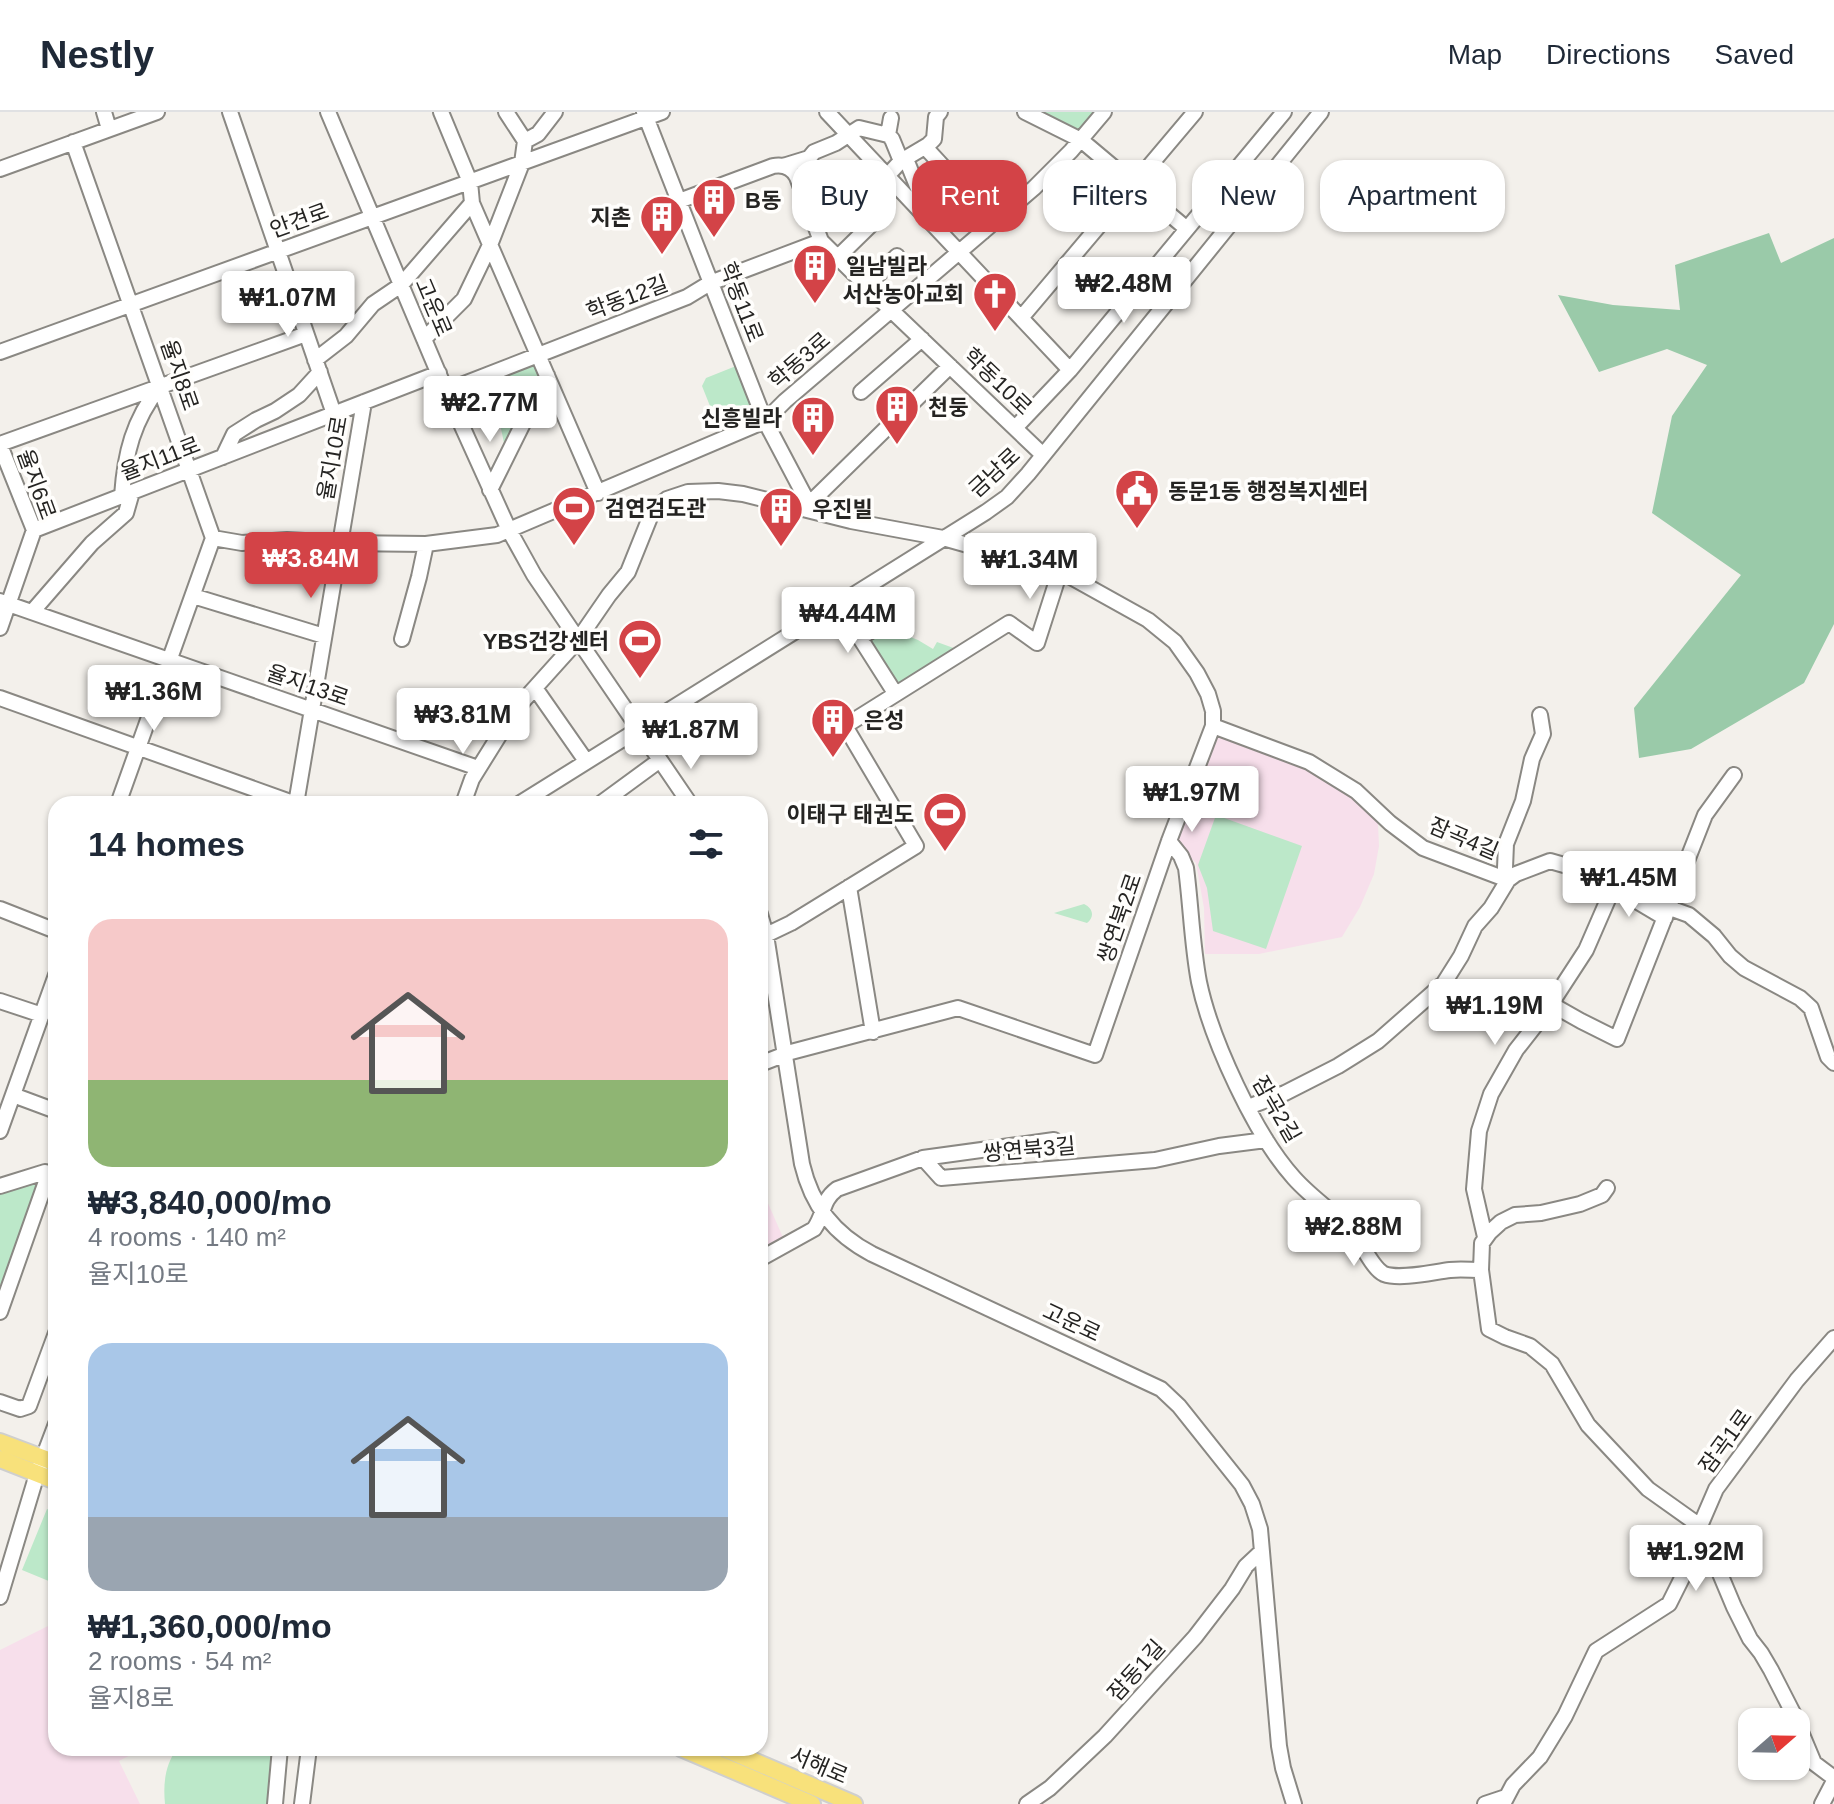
<!DOCTYPE html>
<meta charset="utf-8">
<style>
:root{--surface:#fff;--page:#f2f2f3;--text:#1f2937;--muted:#747a83;--line:#e0e1e3;--accent:#d34347}
body{margin:0;font-family:Arial,"Noto Sans KR",sans-serif;background:var(--page);color:var(--text);height:100vh;display:flex;flex-direction:column;font-size:30px;white-space:nowrap}
*{box-sizing:border-box;margin:0}
p{font-size:26px;color:var(--muted)}
.icon{flex:none;width:44px;height:44px;fill:none;stroke:currentColor;stroke-width:2;stroke-linecap:round;stroke-linejoin:round}
.map{position:relative;flex:1;overflow:hidden}
.sheet{position:absolute;left:48px;top:684px;width:720px;height:960px;display:flex;flex-direction:column;background:var(--surface);border-radius:24px;box-shadow:0 2px 6px #0004}
.sheet>*{flex:none}
.top-card{position:absolute;left:792px;top:48px;width:760px;height:72px;display:flex;gap:16px}
.needle{width:52px;rotate:70deg}
.controls{position:absolute;left:1738px;top:1596px;display:grid;gap:16px}
.controls a{display:grid;place-items:center;width:72px;height:72px;border-radius:16px;background:var(--surface);box-shadow:0 2px 6px #0004;font-size:40px}
.price{position:absolute;translate:-50% -68px;padding:0 18px;border-radius:8px;background:#fff;color:#222;font-size:26px;line-height:52px;filter:drop-shadow(0 2px 4px #0008)}
.price::after{content:'';position:absolute;left:50%;top:48px;width:24px;height:18px;margin-left:-12px;background:inherit;clip-path:polygon(0 0,100% 0,50% 100%)}
.price.on{background:var(--accent);color:#fff}
ul{padding:0;list-style:none}
li{display:grid;align-content:center;gap:16px;height:424px;padding:0 40px}
li span{display:grid;place-items:center;height:248px;border-radius:24px;color:#555}
li>.icon{margin-inline-start:auto}
span .icon{width:144px;height:144px;fill:#fffc;stroke-width:1}
li b{font-size:34px}
h2{display:flex;justify-content:space-between;align-items:center;height:96px;padding:0 40px;font-size:34px}
.pill{padding:0 28px;border-radius:24px;background:var(--surface);box-shadow:0 2px 6px #0004;font-size:28px;line-height:72px}
.pill.on{background:var(--accent);color:#fff}
header{display:flex;align-items:center;gap:48px;box-sizing:border-box;height:112px;padding:0 40px;background:var(--surface);border-bottom:2px solid var(--line)}
header strong{font-size:38px}
nav{display:flex;gap:44px;margin-inline-start:auto;font-size:28px}
.map>svg:first-child{display:block}
.education{fill:#f7dfeb}
.green{fill:#bce8c9}
.forest{fill:#9acaa9}
.lines{fill:none;stroke-linecap:round;stroke-linejoin:round}
.minor-casing{stroke:#8a8883;stroke-width:18}
.major-casing{stroke:#cfcfce;stroke-width:20}
.minor{stroke:#fff;stroke-width:14}
.major{stroke:#f8e17b;stroke-width:16}
.labels{text-anchor:middle;stroke-width:7;stroke-linejoin:round;paint-order:stroke}
.poi-label{font-size:22px;font-weight:bold;fill:#252422;stroke:#fffefc;text-anchor:start}
.street-label{font-size:22px;fill:#252422;stroke:#fffefc}
</style>
<header>
<strong>Nestly</strong>
<nav><a>Map</a><a>Directions</a><a>Saved</a></nav>
</header>
<div class="map">
<svg width="1834" height="1692" viewBox="0 0 1834 1692">
<rect width="100%" height="100%" fill="#f3f0eb"/>
<path class="education" d="M1217,619l111,46 47,38 3,9 1,22 -5,28 -14,33 -18,30 -83,17h-54l-1,-46 -8,-45 -24,-24z
M760,1073l25,57 -25,13z
M56,1510v126h88l-25,13 21,43h-140v-154z"/>
<path class="green" d="M1038,0h55l-9,16 -11,1z
M534,249l7,13 -36,75c-4,-25 -10,-48 -27,-66z
M741,252l22,55 -41,17 -20,-50 4,-8z
M885,515l33,13 15,9 4,-7 22,8 -60,37 -32,-44 1,-7z
M1216,703l86,31 -36,103 -53,-18 -6,-43 -9,-23z
M1084,792c9,4 11,13 3,19l-33,-10z
M42,1065l-37,109 -5,-2v-95z
M47,1397l9,3v72l-34,-14z
M177,1636h101l-6,56h-107c-2,-21 0,-38 12,-56z"/>
<path class="forest" d="M1769,121l12,30 53,-25v386l-30,59 -113,66 -52,9 -5,-50 107,-133 -89,-62 20,-97 35,-51 -40,-16 -68,23 -41,-77 55,10 67,5 -5,-45z"/>
<g class="lines">
<g class="minor-casing">
<path id="minor" d="M104,0l5,17
M230,0l104,302
M328,0l115,272 66,146 25,45 156,229
M441,0l29,70 2,21 126,290
M506,0l19,29
M644,0l121,309 47,89
M827,0l243,258
M1025,0l56,28 106,89
M891,6l-3,17 4,4 9,22
M525,29l13,-7 17,-22
M73,30l140,396 -95,266
M925,35l35,38
M906,47l19,47 6,7
M783,54l26,-8 5,-6 22,-9 23,-15 29,7
M0,57l157,-57
M887,64l14,-15 27,-16 6,-6 2,-22 4,-5
M950,81l33,39
M679,89l94,-35c10,-2 19,1 24,11l24,64 70,69 152,145
M919,98l23,-18 5,4 25,-20
M838,145l46,-45
M867,174l30,-30
M1021,206l174,-206
M424,227l40,-40 26,-54 32,-82 3,-22
M0,240l662,-240
M315,248l31,-24 27,-32 28,-19 71,-82
M446,279l241,-94 23,-14 111,-42
M861,280l61,-53
M1015,316l55,-58 214,-258
M0,332l306,-110
M0,333l34,85 -34,98
M223,345l11,-23 22,-14 19,-9 24,-16 21,-23
M490,378l57,-115
M122,384c3,-43 11,-75 38,-110
M809,392l141,-138
M34,418l405,-157
M213,426l29,5 45,-3 53,3 86,1 71,-9 268,-114 20,-20 249,-213 37,-37 33,-39
M193,484l131,40
M0,489l478,167
M32,500l60,-69 34,-30 6,-21
M877,515l-17,11 35,55
M402,527l17,-62 7,-33
M535,576l51,73
M0,586l296,106
M1213,614l96,36 47,29 34,32 33,25 85,32
M296,692l68,-402
M463,692l9,-25 33,-53 19,-26 54,-60 31,-45 19,-23 25,-62 14,-11 21,-7 30,-1 25,3 108,27 92,17 117,33 88,49 27,22 22,31 11,21 5,17v15l-44,115 -74,214 -137,-47 -167,44 -31,12
M519,692l467,-292 21,-15 21,-23 293,-362
M600,692l60,-44
M1169,729l12,15 5,12c5,38 6,77 13,114 12,57 56,153 95,196 16,18 36,32 54,48 12,12 23,42 36,48 16,6 49,-2 66,-4 10,-1 21,0 31,0l8,59 16,8 25,9 22,18 36,61 60,64 52,37 34,81 16,32 11,14 10,17 22,43 21,50 20,15
M1508,768l-3,-12 1,-24 17,-43 9,-42 11,-25 -3,-19
M849,775l24,145
M1613,775l52,31
M0,797l56,22
M760,802l6,21 36,229c10,42 32,70 70,90l289,135 18,17 63,79 10,19 8,25 19,217 4,22 11,36
M766,823l25,-12 125,-77 -71,-120 164,-103 28,20 23,-72
M0,889l42,14
M1551,892l30,17 36,18 88,-224 29,-40
M13,983l43,16
M1248,995l37,-14 53,-27 40,-25 66,-58 17,-27 14,-30 16,-18 17,-28 8,-6 34,-13 56,16 45,15 16,15 22,8 25,21 16,20 14,12 56,30 11,10 17,49 6,6
M0,1019l56,-156
M923,1046l131,-18
M0,1074l45,-14 8,2
M1485,1125l-11,-48 5,-58 12,-37 25,-44 29,-37 41,-63 30,-69
M760,1147l54,-30c11,-15 7,-28 23,-40l86,-31 18,20 214,-18 64,-14 47,-6
M1481,1158l1,-27 8,-11 11,-10 14,-7 26,-2 39,-9 22,-9 5,-7
M0,1200l49,-139
M0,1290l20,7 9,-3 27,-73
M0,1485l37,-123 19,-50
M275,1692l5,-56
M302,1692l7,-56
M1027,1692l23,-16 55,-52 90,-99 37,-48 14,-23 16,-15
M1485,1692l21,-7
M1503,1692l10,-19 27,-28 25,-41 31,-65 73,-47 13,-26 18,-52 16,-37 81,-109 37,-42
M1822,1692l12,-23"/>
</g>
<g class="major-casing">
<path id="major" d="M0,1330l56,21
M0,1347l56,22
M681,1636l131,56
M723,1636l131,56"/>
</g>
<use href="#minor" class="minor"/>
<use href="#major" class="major"/>
</g>
<defs>
<g id="building-pin" transform="scale(2.3)"><path d="M0 17L-7.5 6A9.5 9.5 0 1 1 7.5 6Z" fill="#d34347" stroke="#fffefc"/><path d="M-4-6H4V6H1V3H-1V6H-4ZM-2.5-4.3h1.7v1.8h-1.7ZM.8-4.3h1.7v1.8H.8ZM-2.5-1h1.7V.8h-1.7ZM.8-1h1.7V.8H.8Z" fill="#fff"/></g>
<g id="church-pin" transform="scale(2.3)"><path d="M0 17L-7.5 6A9.5 9.5 0 1 1 7.5 6Z" fill="#d34347" stroke="#fffefc"/><path d="M-1.2-6h2.4v3.5h3.3v2.4h-3.3V6h-2.4V-.1h-3.3v-2.4h3.3Z" fill="#fff"/></g>
<g id="civic-pin" transform="scale(2.3)"><path d="M0 17L-7.5 6A9.5 9.5 0 1 1 7.5 6Z" fill="#d34347" stroke="#fffefc"/><path d="M-.6-6.5H3V-4.5H.6V-3L4-1V1h2V6H-6V1h2V-1L-.6-3ZM-1.2 2.5V6h2.4V2.5Z" fill="#fff"/></g>
<g id="stadium-pin" transform="scale(2.3)"><path d="M0 17L-7.5 6A9.5 9.5 0 1 1 7.5 6Z" fill="#d34347" stroke="#fffefc"/><path d="M0-5a6.5 5 0 1 0 0 10a6.5 5 0 1 0 0-10ZM-3.5-1.8h7v3.6h-7Z" fill="#fff"/></g>
</defs>
<g fill-rule="evenodd">
<use href="#building-pin" x="714" y="88"/>
<use href="#building-pin" x="662" y="105"/>
<use href="#building-pin" x="815" y="154"/>
<use href="#church-pin" x="995" y="182"/>
<use href="#building-pin" x="897" y="295"/>
<use href="#building-pin" x="813" y="306"/>
<use href="#civic-pin" x="1137" y="379"/>
<use href="#stadium-pin" x="574" y="396"/>
<use href="#building-pin" x="781" y="397"/>
<use href="#stadium-pin" x="640" y="529"/>
<use href="#building-pin" x="833" y="608"/>
<use href="#stadium-pin" x="945" y="702"/>
</g>
<g class="labels">
<g class="poi-label">
<text x="745" y="96">B동</text>
<text x="631" y="113" text-anchor="end">지촌</text>
<text x="846" y="162">일남빌라</text>
<text x="964" y="190" text-anchor="end">서산농아교회</text>
<text x="928" y="303">천둥</text>
<text x="782" y="314" text-anchor="end">신흥빌라</text>
<text x="1168" y="387">동문1동 행정복지센터</text>
<text x="605" y="404">검연검도관</text>
<text x="812" y="405">우진빌</text>
<text x="609" y="537" text-anchor="end">YBS건강센터</text>
<text x="864" y="616">은성</text>
<text x="914" y="710" text-anchor="end">이태구 태권도</text>
</g>
<g class="street-label">
<text transform="translate(299 108) rotate(-20)" y="8">안견로</text>
<text transform="translate(627 185) rotate(-21)" y="8">학동12길</text>
<text transform="translate(742 190) rotate(69)" y="8">학동11로</text>
<text transform="translate(434 195) rotate(67)" y="8">고운로</text>
<text transform="translate(799 248) rotate(-41)" y="8">학동3로</text>
<text transform="translate(180 263) rotate(71)" y="8">율지8로</text>
<text transform="translate(998 269) rotate(44)" y="8">학동10로</text>
<text transform="translate(160 346) rotate(-21)" y="8">율지11로</text>
<text transform="translate(332 346) rotate(-80)" y="8">율지10로</text>
<text transform="translate(994 360) rotate(-43)" y="8">금남로</text>
<text transform="translate(37 372) rotate(70)" y="8">율지6로</text>
<text transform="translate(308 573) rotate(19)" y="8">율지13로</text>
<text transform="translate(1464 726) rotate(23)" y="8">잠곡4길</text>
<text transform="translate(1119 806) rotate(-71)" y="8">쌍연북2로</text>
<text transform="translate(1277 997) rotate(60)" y="8">잠곡2길</text>
<text transform="translate(1029 1037) rotate(-5)" y="8">쌍연북3길</text>
<text transform="translate(1072 1210) rotate(25)" y="8">고운로</text>
<text transform="translate(1725 1329) rotate(-54)" y="8">잠곡1로</text>
<text transform="translate(1136 1558) rotate(-48)" y="8">잠동1길</text>
<text transform="translate(819 1653) rotate(23)" y="8">서해로</text>
</g>
</g>
</svg>
<div class="controls">
<a><svg class="needle" viewBox="-14 -14 28 28"><path d="M0-13l5 13h-10z" fill="#e53935"/><path d="M0 13l5-13h-10z" fill="#747a83"/></svg></a>
</div>
<b class="price" style="left:1124px;top:213px">₩2.48M</b>
<b class="price" style="left:288px;top:227px">₩1.07M</b>
<b class="price" style="left:490px;top:332px">₩2.77M</b>
<b class="price on" style="left:311px;top:488px">₩3.84M</b>
<b class="price" style="left:1030px;top:489px">₩1.34M</b>
<b class="price" style="left:848px;top:543px">₩4.44M</b>
<b class="price" style="left:154px;top:621px">₩1.36M</b>
<b class="price" style="left:463px;top:644px">₩3.81M</b>
<b class="price" style="left:691px;top:659px">₩1.87M</b>
<b class="price" style="left:1192px;top:722px">₩1.97M</b>
<b class="price" style="left:1629px;top:807px">₩1.45M</b>
<b class="price" style="left:1495px;top:935px">₩1.19M</b>
<b class="price" style="left:1354px;top:1156px">₩2.88M</b>
<b class="price" style="left:1696px;top:1481px">₩1.92M</b>
<div class="top-card">
<a class="pill">Buy</a>
<a class="pill on">Rent</a>
<a class="pill">Filters</a>
<a class="pill">New</a>
<a class="pill">Apartment</a>
</div>
<section class="sheet">
<h2>14 homes<svg class="icon" aria-label="filters" viewBox="0 0 24 24"><path d="M4 7h16M4 17h16"/><circle cx="9" cy="7" r="2"/><circle cx="15" cy="17" r="2"/></svg></h2>
<ul>
<li><span style="background:linear-gradient(#f6c9c9 65%,#8fb573 0)"><svg class="icon" aria-label="home" viewBox="0 0 24 24"><path d="M3 11l9-7 9 7M6 9v11h12V9"/></svg></span><div><b>₩3,840,000/mo</b><p>4 rooms · 140 m²</p><p>율지10로</p></div></li>
<li><span style="background:linear-gradient(#a9c7e8 70%,#9aa5b1 0)"><svg class="icon" aria-label="home" viewBox="0 0 24 24"><path d="M3 11l9-7 9 7M6 9v11h12V9"/></svg></span><div><b>₩1,360,000/mo</b><p>2 rooms · 54 m²</p><p>율지8로</p></div></li>
</ul>
</section>
</div>
